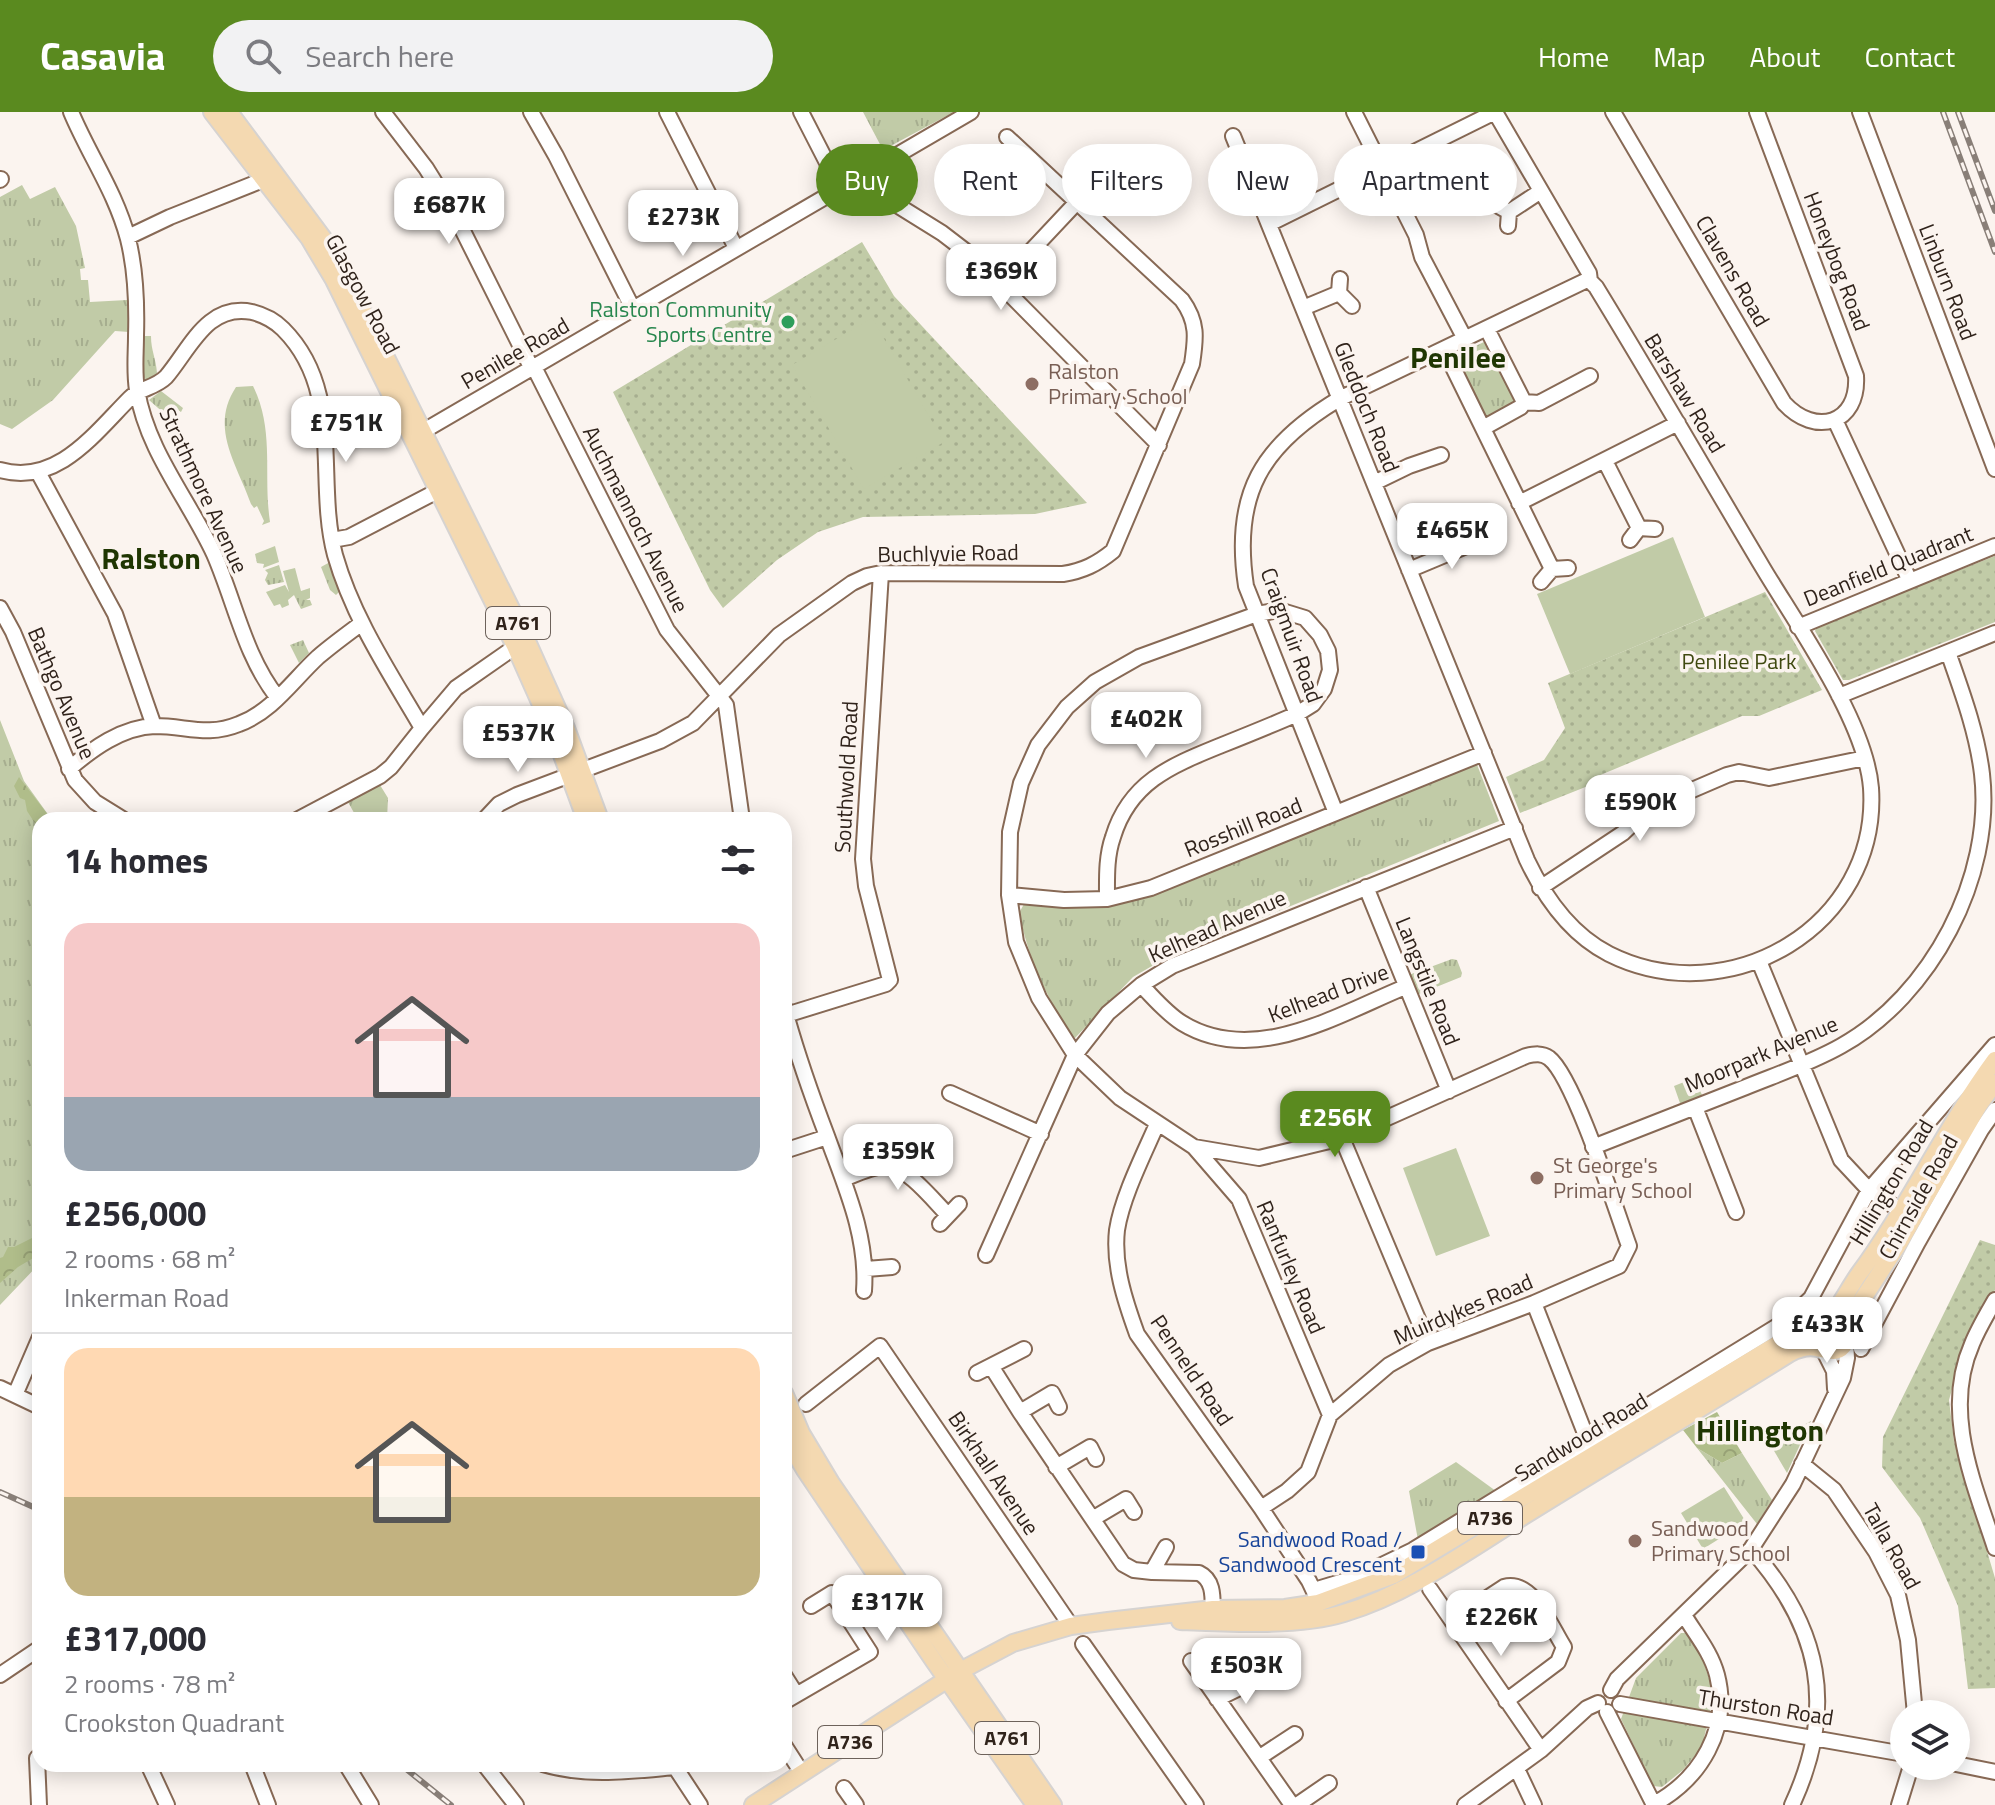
<!DOCTYPE html>
<meta charset="utf-8">
<style>
:root{--surface:#fff;--page:#f2f2f3;--text:#2b2b33;--muted:#7c7c81;--line:#e1e1e2;--accent:#5a8a1f}
body{margin:0;font-family:"Titillium Web",sans-serif;background:var(--page);color:var(--text);height:100vh;display:flex;flex-direction:column;font-size:30px;white-space:nowrap}
*{box-sizing:border-box;margin:0}
p{font-size:26px;color:var(--muted)}
.icon{flex:none;width:44px;height:44px;fill:none;stroke:currentColor;stroke-width:2;stroke-linecap:round;stroke-linejoin:round}
.map{position:relative;flex:1;overflow:hidden}
.side{position:absolute;left:32px;top:700px;width:760px;height:960px;display:flex;flex-direction:column;background:var(--surface);border-radius:24px;box-shadow:0 4px 20px #0003}
.side>*{flex:none}
.banner{position:absolute;left:816px;top:32px;width:760px;height:72px;display:flex;gap:16px}
.controls{position:absolute;left:1890px;top:1588px;display:grid;gap:16px}
.controls a{display:grid;place-items:center;width:80px;height:80px;border-radius:50%;background:var(--surface);box-shadow:0 4px 20px #0003;font-size:40px}
.price{position:absolute;translate:-50% -68px;padding:0 18px;border-radius:16px;background:#fff;color:#222;font-size:26px;line-height:52px;filter:drop-shadow(0 2px 4px #0008)}
.price::after{content:'';position:absolute;left:50%;top:48px;width:24px;height:18px;margin-left:-12px;background:inherit;clip-path:polygon(0 0,100% 0,50% 100%)}
.price.current{background:var(--accent);color:#fff}
ul{padding:0;list-style:none}
li{display:grid;align-content:center;gap:16px;height:424px;padding:0 32px}
li+li{border-top:2px solid var(--line)}
li span{display:grid;place-items:center;height:248px;border-radius:24px;color:#555}
li>.icon{margin-inline-start:auto}
span .icon{width:144px;height:144px;fill:#fffc;stroke-width:1}
li b{font-size:34px}
h2{display:flex;justify-content:space-between;align-items:center;height:96px;padding:0 32px;font-size:34px}
.pill{padding:0 28px;border-radius:36px;background:var(--surface);box-shadow:0 4px 20px #0003;font-size:28px;line-height:72px}
.pill.current{background:var(--accent);color:#fff}
header{display:flex;align-items:center;gap:48px;box-sizing:border-box;height:112px;padding:0 40px;background:var(--accent);color:#fff}
header strong{font-size:38px}
nav{display:flex;gap:44px;margin-inline-start:auto;font-size:28px}
.search{width:560px;height:72px;background:var(--page);display:flex;align-items:center;gap:20px;box-sizing:border-box;padding:0 28px;border-radius:44px;color:var(--muted);font-size:30px}
.map>svg:first-child{display:block}
.grass{fill:url(#grass-tufts)}
.forest{fill:url(#forest-crowns)}
.park{fill:url(#park-dots)}
.pitch{fill:#c1cba7}
.lines{fill:none;stroke-linecap:round;stroke-linejoin:round}
.minor-casing{stroke:#876955;stroke-width:18}
.major-casing{stroke:#d6d3d1;stroke-width:20}
.minor{stroke:#fff;stroke-width:14}
.major{stroke:#f4d9b1;stroke-width:16}
.rail-casing{stroke:#897f78;stroke-width:6}
.rail{stroke:#fbf4ef;stroke-width:3;stroke-dasharray:9;stroke-linecap:butt}
.leisure-dot{fill:#2e9e5b;stroke:#fbf4ef;stroke-width:3}
.education-dot{fill:#8d6e63;stroke:#fbf4ef;stroke-width:3}
.transit-dot{fill:#1a4fb4;stroke:#fbf4ef;stroke-width:3}
.labels{text-anchor:middle;stroke-width:7;stroke-linejoin:round;paint-order:stroke}
.shield{fill:#fbf4ef;stroke:#6d625b;stroke-width:2}
.shield-label{font-size:20px;font-weight:bold;fill:#30231b}
.street-label{font-size:22px;fill:#30231b;stroke:#fbf4ef}
.leisure-label{font-size:22px;fill:#27864d;stroke:#fbf4ef;text-anchor:end}
.education-label{font-size:22px;fill:#785e54;stroke:#fbf4ef;text-anchor:start}
.park-label{font-size:22px;fill:#3f4910;stroke:#fbf4ef}
.transit-label{font-size:22px;fill:#164399;stroke:#fbf4ef;text-anchor:end}
.district-label{font-size:30px;font-weight:bold;fill:#1f3602;stroke:#fbf4ef}
</style>
<header>
<strong>Casavia</strong>
<div class="search"><svg class="icon" aria-label="search" viewBox="0 0 24 24"><circle cx="10" cy="10" r="6"/><path d="M15 15l6 6"/></svg>Search here</div>
<nav><a>Home</a><a>Map</a><a>About</a><a>Contact</a></nav>
</header>
<div class="map">
<svg width="1995" height="1693" viewBox="0 0 1995 1693">
<defs>
<pattern id="grass-tufts" width="24" height="20" patternUnits="userSpaceOnUse" patternTransform="scale(2)"><rect width="24" height="20" fill="#c1cba7"/><path d="M3 7l-1-3M5 7V3M7 7l1-3M15 17l-1-3M17 17v-4M19 17l1-3" fill="none" stroke="#a6ae8f"/></pattern>
<pattern id="forest-crowns" width="20" height="18" patternUnits="userSpaceOnUse" patternTransform="scale(2)"><rect width="20" height="18" fill="#b0bd8a"/><path d="M2 6a3 3 0 1 1 6 0M12 15a3 3 0 1 1 6 0" fill="none" stroke="#98a276"/></pattern>
<pattern id="park-dots" width="8" height="8" patternUnits="userSpaceOnUse" patternTransform="scale(2)"><rect width="8" height="8" fill="#c1cba7"/><path d="M2 2h.1M6 6h.1" fill="none" stroke="#a6ae8f" stroke-width="1.8" stroke-linecap="round"/></pattern>
</defs>
<rect width="100%" height="100%" fill="#fbf4ef"/>
<path class="grass" d="M863,0h91l-71,38z
M22,73l8,14 25,-12 21,39 9,42 -5,1 1,11h7l2,22 37,-2 2,32 -14,-1 -62,69 -41,29 -12,-5v-227z
M144,224h7c0,15 5,22 6,37l-10,8 -4,-5z
M1486,229l30,61 -31,15 -30,-61z
M253,274c22,44 10,90 17,136l-8,3 2,-4 -7,-15 -3,2 -3,-4c-14,-40 -42,-76 -15,-117z
M161,279l22,17 -2,4 -10,-6 -5,9 -17,-15z
M275,434l4,16 -16,6 1,-4 -7,-1 -2,-9z
M330,450l10,29 -4,4 -6,-5 -9,-23z
M279,453l5,17 -16,3 -3,-5 3,-7 -3,-3z
M295,456l6,23 9,-3v10l-4,2h4l2,5 -11,4 -7,-14 -6,5 1,5 -7,3 -2,-4 -6,2 -8,-14 19,-7 4,7 -6,-21z
M303,528l6,13 -10,10 -9,-18z
M0,608l24,61 28,39h-12v443l-40,42z
M1476,650l23,59 -328,134 -38,22 -58,61 -6,-5c-25,-43 -39,-70 -50,-120l5,-9 40,4 45,-2z
M380,673l8,13 -1,22h-29l-10,-18z
M1452,847l5,1 5,13 -1,4 -47,19 -8,-20z
M1694,966l9,19 -22,9 -7,-20z
M1811,1309l-24,52 -17,-29z
M1697,1336l25,15 20,-10 30,47 -15,24z
M1456,1350l44,32 -82,46 -9,-49z
M1681,1521h7l13,21 13,40 -12,53 -19,23 -21,17 -9,-1 -32,-67 15,-41z"/>
<path class="forest" d="M19,665l33,43h-12v11l-13,-20 -2,-11 -5,-2 -6,-12z
M34,1125h6v17l-22,13 -18,16v-25l3,-1 5,-10h6z
M1717,1300l25,41 -20,10 -25,-15 -14,-18z"/>
<path class="park" d="M862,130l32,54 193,207 -52,11 -172,3 -45,15 -41,28 -54,48 -13,-18 -97,-198z
M1995,444v66l-146,58h-6l-28,-49 2,-5z
M1765,480l57,98 -63,26h-17l-144,60v6l-78,31 -14,-36 38,-17 21,-32 -17,-45z
M1980,1128l15,5v45l-27,42 -19,68 5,41 41,137v110l-27,1 -10,-83 -38,-88 -38,-51 1,-30z"/>
<path class="pitch" d="M872,206l72,124 -80,47 -72,-124z
M1673,425l32,80 -135,57 -33,-80z
M1456,1036l34,88 -54,20 -33,-88z
M1724,1375l22,35 -43,27 -22,-36z"/>
<g class="lines">
<g class="minor-casing">
<path id="minor" d="M71,0c18,43 45,81 57,127 8,32 9,64 8,97 0,17 -2,36 1,54 10,61 52,110 77,164 21,48 31,103 64,144
M383,0l43,56 28,45 78,156
M531,0l25,44 77,153
M667,0l69,136
M801,0l39,76
M1354,0l62,123 6,22 43,82
M1613,0l171,291c31,34 75,21 72,-27l-99,-264
M1860,0l135,357
M1233,24l294,724c18,38 43,74 82,94 120,60 271,-28 262,-166 -5,-66 -74,-163 -108,-220 -56,-94 -110,-188 -167,-281l-6,-6 -1,-8 -94,-161
M858,65l2,5 82,51 30,23 187,189
M0,68l1,-1
M1493,91l16,9 -1,14
M1509,100l32,-21
M1269,112l226,-112
M128,125l42,-20 88,-35 11,-8
M1340,167l-1,14 13,13
M1000,172l77,-82
M1303,196l36,-15
M1487,217l37,73
M1444,237l108,220
M534,255l133,263 59,75 16,115
M1524,290l15,1 51,-27
M1835,308l74,159
M1483,316l38,-21 3,-5
M415,324l556,-324
M1605,349l34,67
M0,358c57,16 94,-36 130,-72 10,-10 25,-10 36,-21 24,-28 41,-74 86,-65 12,3 22,8 31,17 62,62 32,151 52,226 18,63 55,118 87,173l34,-40 66,-46
M38,360l77,142 39,112
M1374,371l35,-17 32,-11
M1519,391l159,-80
M332,428l17,-3 98,-51
M1630,428l9,-12 16,1
M1409,458l74,-31
M1541,470l11,-13 16,-1
M0,496l13,24 62,148 20,22 29,18
M1798,515l197,-81
M1839,584l156,-63
M69,657c23,-20 53,-42 86,-43 32,0 52,11 84,-2 33,-12 54,-44 79,-67 14,-12 29,-23 44,-34
M1336,701l-90,-227c-14,-92 16,-141 93,-187l246,-118h5
M297,708l83,-44 11,-9 31,-39
M484,708l15,-16 18,-9 143,-54 33,-18 86,-88 73,-52 15,-7 14,-3 182,1c20,-3 34,-10 50,-23l79,-187c4,-26 6,-42 -10,-64l-175,-163
M1366,775l83,204
M1540,776l83,-55 25,-24 79,-34 12,-3 30,6 96,-20
M1009,783l55,5 43,-1 44,-11 333,-135
M1107,787c0,-21 -1,-42 6,-62 17,-56 60,-72 109,-92 25,-10 50,-20 75,-31l16,-10 11,-15 6,-19 -2,-19 -8,-16 -15,-17 -26,-8 -22,4 -118,43 -44,25 -28,25 -29,38 -17,38 -11,49 -1,63 7,47 23,56 36,57 45,43 74,49 65,11 83,-20 184,-82c9,-2 16,-3 23,2 25,19 67,152 80,188l-10,20 -85,37 -106,40 -39,22 -59,50 -22,57 -21,19 -26,17
M1759,849l82,199 28,30 40,26
M1141,873c13,13 25,28 41,38 72,44 155,-8 223,-36
M784,895c12,44 27,87 43,129 18,50 41,100 37,155
M786,903l100,-31 4,-4 -24,-94 -3,-27 18,-286
M950,981l91,41
M1695,995l41,105
M1157,1012c-13,30 -35,73 -40,106 -4,35 8,71 20,104l124,174 48,73 8,17
M1342,1026l86,205
M1194,1035l45,52 91,216
M1593,1035c51,-20 102,-40 153,-60 32,-13 65,-24 95,-41 90,-50 153,-169 141,-272 -5,-42 -20,-82 -34,-122
M784,1039l43,-14
M844,1067c12,-5 30,-14 44,-13 19,1 46,35 60,49
M940,1112l19,-20
M986,1143l89,-200 33,-42 33,-28 31,-19 343,-138
M866,1157l26,-2
M1995,1188c-8,14 -17,29 -23,44 -30,68 2,139 23,204
M1534,1191l54,138
M1861,1237l57,-107 63,-112 14,-20
M1824,1239l10,20 1,18
M991,1254l29,46
M977,1261l47,-24
M0,1276l40,19
M15,1283l25,-58
M806,1292l74,-58 191,280
M1059,1295l-7,-14 -32,19 103,152 11,6 18,2 47,1c17,8 13,29 14,45
M1802,1352l32,26 42,62 22,43 10,45 7,74
M1056,1355l34,-20 6,12
M1094,1406l32,-19 8,13
M1751,1437c70,79 86,159 41,256
M1152,1460l14,-25
M1430,1477l111,161
M1314,1478l43,-13 56,-27 376,-231 22,-21 58,-108 126,-145
M1452,1509l52,-34c29,-8 47,40 60,60l-6,15 -52,39
M1083,1532l113,161
M1191,1549l101,144
M0,1563l40,-27
M784,1563l12,19
M1611,1578l6,-11 134,-130 42,-65 50,-106 4,-20 -1,-16
M1217,1587l41,-20
M784,1590l86,-50 -38,-59 -21,13
M1620,1592l284,50
M1607,1600l47,93
M784,1633l18,28
M1260,1645l35,-23
M148,1652l19,41
M252,1652l16,41
M346,1652l25,41
M484,1652l32,41
M543,1652c44,13 88,7 132,3
M673,1652l27,41
M1956,1652l39,8
M1517,1657l17,36
M844,1676l12,17
M1654,1692c46,-25 77,-75 63,-129 -6,-23 -21,-40 -33,-60
M39,1693l-2,-47 3,-3
M1297,1693l32,-22
M1465,1693l76,-55 46,-42 11,-5
M1899,1693l12,-39"/>
</g>
<g class="major-casing">
<path id="major" d="M212,0l97,126 25,42 181,366 40,90 31,84
M229,0l105,141 192,386 40,89 34,92
M1819,1216c20,-17 26,-34 40,-54 50,-68 86,-146 136,-214
M1846,1225l10,-28 44,-67 79,-137 16,-22
M784,1281l17,40 30,50 222,322
M784,1322l21,36 129,191 101,144
M1180,1509c47,2 119,6 164,-8 67,-20 127,-65 186,-101 87,-54 174,-105 260,-159 8,-4 18,-7 27,-5 12,2 21,8 29,-6l-2,-10 -10,-7h-11
M753,1693l207,-134 53,-28 58,-17 37,-5 105,-12 72,-1 33,-5 76,-28 390,-235 35,-12"/>
</g>
<use href="#minor" class="minor"/>
<use href="#major" class="major"/>
<g class="rail-casing">
<path id="rail" d="M1943,0l52,140
M1958,0l37,99
M0,1380l40,18
M400,1652l51,41"/>
</g>
<use href="#rail" class="rail"/>
</g>
<circle class="leisure-dot" cx="788" cy="210" r="8"/>
<g class="education-dot">
<circle cx="1032" cy="272" r="8"/>
<circle cx="1537" cy="1066" r="8"/>
<circle cx="1635" cy="1429" r="8"/>
</g>
<rect class="transit-dot" x="1410" y="1432" width="16" height="16" rx="4"/>
<g class="labels">
<g class="shield">
<rect x="486" y="495" width="64" height="32" rx="6"/>
<rect x="1458" y="1390" width="64" height="32" rx="6"/>
<rect x="975" y="1610" width="64" height="32" rx="6"/>
<rect x="818" y="1614" width="64" height="32" rx="6"/>
</g>
<g class="shield-label">
<text x="518" y="518">A761</text>
<text x="1490" y="1413">A736</text>
<text x="1007" y="1633">A761</text>
<text x="850" y="1637">A736</text>
</g>
<g class="street-label">
<text transform="translate(1837 149) rotate(69)" y="8">Honeybog Road</text>
<text transform="translate(1733 159) rotate(60)" y="8">Clavens Road</text>
<text transform="translate(1948 170) rotate(69)" y="8">Linburn Road</text>
<text transform="translate(363 182) rotate(62)" y="8">Glasgow Road</text>
<text transform="translate(515 241) rotate(-30)" y="8">Penilee Road</text>
<text transform="translate(1685 281) rotate(59)" y="8">Barshaw Road</text>
<text transform="translate(1367 295) rotate(68)" y="8">Gleddoch Road</text>
<text transform="translate(204 378) rotate(65)" y="8">Strathmore Avenue</text>
<text transform="translate(636 407) rotate(63)" y="8">Auchmannoch Avenue</text>
<text transform="translate(948 441) rotate(-1)" y="8">Buchlyvie Road</text>
<text transform="translate(1888 454) rotate(-22)" y="8">Deanfield Quadrant</text>
<text transform="translate(1292 523) rotate(70)" y="8">Craigmuir Road</text>
<text transform="translate(62 581) rotate(67)" y="8">Bathgo Avenue</text>
<text transform="translate(846 665) rotate(-87)" y="8">Southwold Road</text>
<text transform="translate(1243 715) rotate(-22)" y="8">Rosshill Road</text>
<text transform="translate(1217 814) rotate(-24)" y="8">Kelhead Avenue</text>
<text transform="translate(1428 869) rotate(68)" y="8">Langstile Road</text>
<text transform="translate(1328 881) rotate(-21)" y="8">Kelhead Drive</text>
<text transform="translate(1761 942) rotate(-23)" y="8">Moorpark Avenue</text>
<text transform="translate(1891 1070) rotate(-59)" y="8">Hillington Road</text>
<text transform="translate(1918 1085) rotate(-61)" y="8">Chirnside Road</text>
<text transform="translate(1291 1155) rotate(67)" y="8">Ranfurley Road</text>
<text transform="translate(1463 1197) rotate(-23)" y="8">Muirdykes Road</text>
<text transform="translate(1192 1258) rotate(56)" y="8">Penneld Road</text>
<text transform="translate(1581 1325) rotate(-31)" y="8">Sandwood Road</text>
<text transform="translate(994 1361) rotate(56)" y="8">Birkhall Avenue</text>
<text transform="translate(1892 1434) rotate(61)" y="8">Talla Road</text>
<text transform="translate(1766 1595) rotate(9)" y="8">Thurston Road</text>
</g>
<g class="leisure-label">
<text x="772" y="205">Ralston Community<tspan x="772" dy="25">Sports Centre</tspan></text>
</g>
<g class="education-label">
<text x="1048" y="267">Ralston<tspan x="1048" dy="25">Primary School</tspan></text>
<text x="1553" y="1061">St George's<tspan x="1553" dy="25">Primary School</tspan></text>
<text x="1651" y="1424">Sandwood<tspan x="1651" dy="25">Primary School</tspan></text>
</g>
<g class="park-label">
<text x="1739" y="557">Penilee Park</text>
</g>
<g class="transit-label">
<text x="1402" y="1435">Sandwood Road /<tspan x="1402" dy="25">Sandwood Crescent</tspan></text>
</g>
<g class="district-label">
<text x="1458" y="256">Penilee</text>
<text x="151" y="457">Ralston</text>
<text x="1760" y="1329">Hillington</text>
</g>
</g>
</svg>
<div class="controls">
<a><svg class="icon" aria-label="layers" viewBox="0 0 24 24"><path d="M12 4l9 5-9 5-9-5zM3 14l9 5 9-5"/></svg></a>
</div>
<b class="price" style="left:449px;top:134px">£687K</b>
<b class="price" style="left:683px;top:146px">£273K</b>
<b class="price" style="left:1001px;top:200px">£369K</b>
<b class="price" style="left:346px;top:352px">£751K</b>
<b class="price" style="left:1452px;top:459px">£465K</b>
<b class="price" style="left:1146px;top:648px">£402K</b>
<b class="price" style="left:518px;top:662px">£537K</b>
<b class="price" style="left:1640px;top:731px">£590K</b>
<b class="price current" style="left:1335px;top:1047px">£256K</b>
<b class="price" style="left:898px;top:1080px">£359K</b>
<b class="price" style="left:1827px;top:1253px">£433K</b>
<b class="price" style="left:887px;top:1531px">£317K</b>
<b class="price" style="left:1501px;top:1546px">£226K</b>
<b class="price" style="left:1246px;top:1594px">£503K</b>
<div class="banner">
<a class="pill current">Buy</a>
<a class="pill">Rent</a>
<a class="pill">Filters</a>
<a class="pill">New</a>
<a class="pill">Apartment</a>
</div>
<section class="side">
<h2>14 homes<svg class="icon" aria-label="filters" viewBox="0 0 24 24"><path d="M4 7h16M4 17h16"/><circle cx="9" cy="7" r="2"/><circle cx="15" cy="17" r="2"/></svg></h2>
<ul>
<li><span style="background:linear-gradient(#f6c9c9 70%,#9aa5b1 0)"><svg class="icon" aria-label="home" viewBox="0 0 24 24"><path d="M3 11l9-7 9 7M6 9v11h12V9"/></svg></span><div><b>£256,000</b><p>2 rooms · 68 m²</p><p>Inkerman Road</p></div></li>
<li><span style="background:linear-gradient(#ffd9b3 60%,#c2b280 0)"><svg class="icon" aria-label="home" viewBox="0 0 24 24"><path d="M3 11l9-7 9 7M6 9v11h12V9"/></svg></span><div><b>£317,000</b><p>2 rooms · 78 m²</p><p>Crookston Quadrant</p></div></li>
</ul>
</section>
</div>
